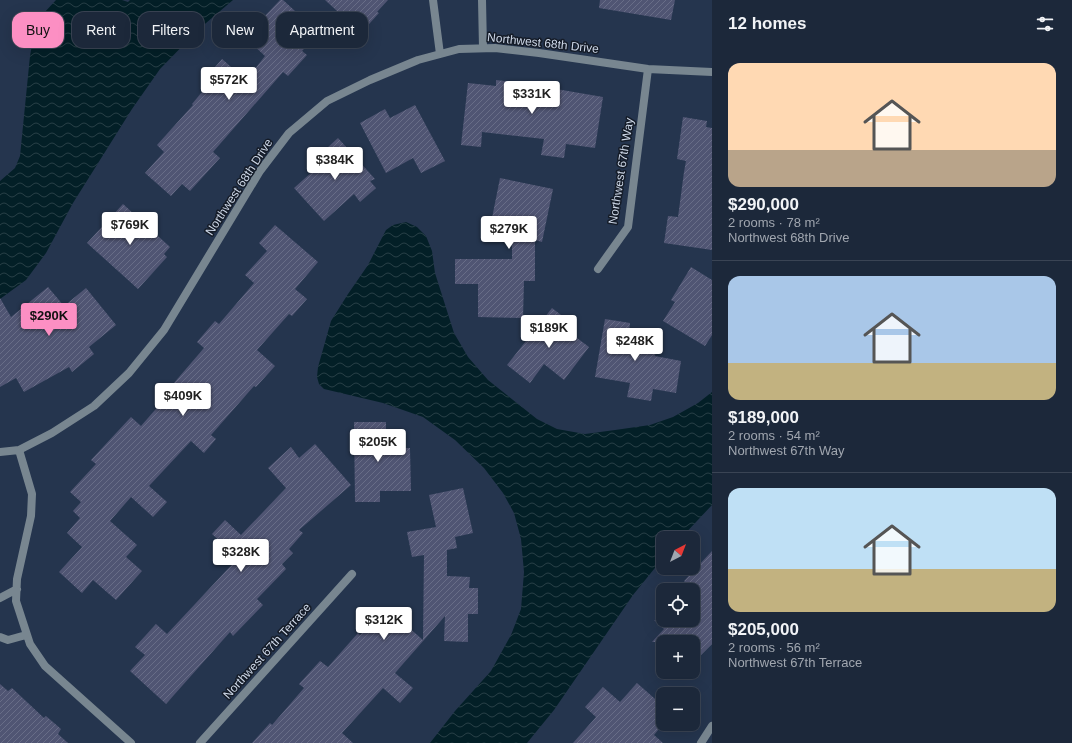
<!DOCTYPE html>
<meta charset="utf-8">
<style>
:root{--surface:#1c283a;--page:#253042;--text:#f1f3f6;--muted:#a0a6af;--line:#3a4454;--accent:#fc8fc3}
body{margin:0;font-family:Arial,sans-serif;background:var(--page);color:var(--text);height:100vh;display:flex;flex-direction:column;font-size:15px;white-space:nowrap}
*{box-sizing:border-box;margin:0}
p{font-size:13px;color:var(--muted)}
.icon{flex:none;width:22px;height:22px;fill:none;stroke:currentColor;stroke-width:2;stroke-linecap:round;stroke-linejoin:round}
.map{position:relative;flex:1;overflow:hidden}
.side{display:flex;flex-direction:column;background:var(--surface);width:360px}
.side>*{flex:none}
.banner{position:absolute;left:12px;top:12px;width:380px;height:36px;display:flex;gap:8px}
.needle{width:26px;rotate:42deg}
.fabs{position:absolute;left:656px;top:531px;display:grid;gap:8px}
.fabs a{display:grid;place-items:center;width:44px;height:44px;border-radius:8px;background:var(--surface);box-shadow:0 4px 16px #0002,0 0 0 1px var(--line);font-size:20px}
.price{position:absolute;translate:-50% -34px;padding:0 9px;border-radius:4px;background:#fff;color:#222;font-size:13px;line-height:26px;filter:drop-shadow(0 1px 2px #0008)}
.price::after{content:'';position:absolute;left:50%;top:24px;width:12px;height:9px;margin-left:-6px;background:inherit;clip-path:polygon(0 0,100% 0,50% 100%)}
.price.on{background:var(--accent);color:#111}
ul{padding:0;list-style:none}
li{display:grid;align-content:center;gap:8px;height:212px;padding:0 16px}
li+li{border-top:1px solid var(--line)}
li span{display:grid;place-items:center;height:124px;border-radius:12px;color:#555}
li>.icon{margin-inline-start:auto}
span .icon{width:72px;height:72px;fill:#fffc;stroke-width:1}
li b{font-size:17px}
h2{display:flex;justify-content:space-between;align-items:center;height:48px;padding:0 16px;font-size:17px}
.pill{padding:0 14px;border-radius:12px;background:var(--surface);box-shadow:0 4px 16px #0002,0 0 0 1px var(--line);font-size:14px;line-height:36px}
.pill.on{background:var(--accent);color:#111}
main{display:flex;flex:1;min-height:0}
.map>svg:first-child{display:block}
.water{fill:url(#water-waves)}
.building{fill:url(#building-hatch)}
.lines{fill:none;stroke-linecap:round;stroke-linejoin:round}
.street{stroke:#788690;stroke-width:8}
.labels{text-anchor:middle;stroke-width:3;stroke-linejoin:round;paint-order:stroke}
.street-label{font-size:12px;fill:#cdd7e7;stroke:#151c28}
</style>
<main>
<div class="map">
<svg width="712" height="743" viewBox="0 0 712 743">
<defs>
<pattern id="water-waves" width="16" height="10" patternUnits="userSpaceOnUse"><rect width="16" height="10" fill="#031f27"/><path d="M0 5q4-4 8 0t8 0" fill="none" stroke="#273f46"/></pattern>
<pattern id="building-hatch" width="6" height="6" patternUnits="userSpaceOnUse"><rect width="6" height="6" fill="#505573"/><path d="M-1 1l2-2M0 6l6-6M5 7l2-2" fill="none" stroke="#686d87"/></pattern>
</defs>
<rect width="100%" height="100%" fill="#25354e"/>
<path class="water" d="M56,0h66l6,2 2,-2h103l-34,29 -39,40 -28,40 -59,94 -27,50 -20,27 -26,19v-118l15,-13 5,-12 10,-100 4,-23 9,-19z
M406,222l11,5 9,9 6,15 3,22 19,60 14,24 20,23 49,39 20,10 28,5 30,-4 35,-5 23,-8 25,-14 14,-11v113l-31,33h-18v20l-30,37 -79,115 -27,33h-97l25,-32 36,-40 20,-36 10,-26 3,-37 -3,-33 -7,-26 -11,-20 -19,-25 -29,-28 -32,-23 -40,-14 -59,-14 -5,-5 -2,-7 1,-10 13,-46 17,-27 20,-29 18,-35 7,-5z"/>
<path class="building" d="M280,0h3l36,33 -17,18 5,4 -19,21 -5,-4 -70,80 7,6 -30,33 -8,-7 -11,12 -26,-23 19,-21 -7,-7 36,-40 -1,-1 15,-18 -5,-4 20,-23 24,21 19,-24 -15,-14 15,-16 -5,-5z
M325,0h63l-11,12 2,1 -18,20z
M600,0h75l-4,20 -72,-12z
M496,80l31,4 76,13 -8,51 -29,-4 -2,14 -23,-3 3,-16 -62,-7 -1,15 -20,-2 7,-62 28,3z
M415,105l30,56 -24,12 -8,-15 -27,15 -26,-50 25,-14 5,9z
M683,117l24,4 -1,6 6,1v122l-48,-7 4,-27 10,1 6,-45 2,-11 -9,-2z
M338,138l37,41 -5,2 6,7 -16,14 -6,-8 -30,27 -30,-33 27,-24 -5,-6z
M500,178l53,11 -11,53 -7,-2v41h-11l-1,37 -45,-1v-33h-23v-25h57v-27l-22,-4z
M123,204l47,43 -6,7 3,3 -29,32 -51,-46z
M275,225l43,37 -23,27 12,10 -15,17 -3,-2 -32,36 18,16 -19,21 -2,-1 -43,49 5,4 -12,14 -13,-12 -42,45 18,16 -14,15 -22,-20 -21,24 27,24 -11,12 16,14 -26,29 -23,-20 -11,13 -23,-21 23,-25 -15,-14 13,-15 -7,-7 8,-9 -11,-10 26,-28 -5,-4 40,-43 10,9 34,-39 -2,-3 31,-36 -7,-6 18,-21 4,3 35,-41 -9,-8 22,-24 -8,-8z
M691,267l21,13v55l-7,11 -42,-25 12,-19 -4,-2z
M48,287l16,19 22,-18 30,37 -27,22 5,7 -22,18 -3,-5 -45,25 -8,-14 -16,9v-89l11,19z
M552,308l22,17 -5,7 20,15 -25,33 -20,-16 -14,19 -23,-18z
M605,319l25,4 -1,10 29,5 -3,18 26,5 -5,32 -23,-4 -2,12 -24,-4 3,-14 -35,-6z
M354,422h32v26h24l1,43h-31v11h-25z
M315,444l36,41 -52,45 4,3 -14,16 4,4 -11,11 4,5 -29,30 6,6 -30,31 -3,-4 -64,72 -36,-33 15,-16 -10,-8 21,-23 11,10 71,-76 -26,-24 13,-14 16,15 45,-47 -18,-20 23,-21 8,11z
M463,488l10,45 -18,4 2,11 -10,2v26l23,1 -1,11h9v26h-10v28l-24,-1 1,-25 -50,57 18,15 -13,15 -17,-15 -41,45 11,10h-101l18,-20 2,2 32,-37 -5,-4 21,-23 8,6 30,-34 2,2 13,-14 5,5 13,-14 32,28 1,-85 -12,2 -5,-25 29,-5 -7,-32z
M712,551v93l-19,19v-21h-41l12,-13 -10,-9h39v-31l-9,-8z
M637,683l26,23v18l-9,11 9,8h-90l23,-26 -11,-10 18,-20 17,15z
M0,684l8,7 4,-3 32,30 2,-2 15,13 -3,5 10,9h-68z"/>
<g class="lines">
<path class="street" d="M433,0l7,54
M482,0l1,48
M598,269l30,-42 20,-158
M19,450l13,44 -1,22 -14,63 -1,22 14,43 15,22 86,77
M0,452l19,-2 33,-17 42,-27 35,-33 35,-43 96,-159 29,-38 38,-32 43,-21 48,-20 41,-11 36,-1 44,5 109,16 64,3
M0,598l17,-9
M0,637l8,3 18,-5
M200,743l152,-169
M701,743l11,-17"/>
</g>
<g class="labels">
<g class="street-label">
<text transform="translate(543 43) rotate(6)" y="4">Northwest 68th Drive</text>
<text transform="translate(621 171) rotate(-81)" y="4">Northwest 67th Way</text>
<text transform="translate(239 187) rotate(-57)" y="4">Northwest 68th Drive</text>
<text transform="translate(267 651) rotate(-48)" y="4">Northwest 67th Terrace</text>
</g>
</g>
</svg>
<div class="fabs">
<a><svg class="needle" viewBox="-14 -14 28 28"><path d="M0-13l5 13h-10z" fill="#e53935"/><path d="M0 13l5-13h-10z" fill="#a0a6af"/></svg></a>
<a><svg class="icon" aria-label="locate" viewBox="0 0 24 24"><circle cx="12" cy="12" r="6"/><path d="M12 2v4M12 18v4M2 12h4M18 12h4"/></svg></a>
<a>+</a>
<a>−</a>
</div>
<b class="price" style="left:229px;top:101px">$572K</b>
<b class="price" style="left:532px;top:115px">$331K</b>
<b class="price" style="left:335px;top:181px">$384K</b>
<b class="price" style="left:130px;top:246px">$769K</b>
<b class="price" style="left:509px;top:250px">$279K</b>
<b class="price on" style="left:49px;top:337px">$290K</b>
<b class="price" style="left:549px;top:349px">$189K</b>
<b class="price" style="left:635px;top:362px">$248K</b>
<b class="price" style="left:183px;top:417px">$409K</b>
<b class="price" style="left:378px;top:463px">$205K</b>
<b class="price" style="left:241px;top:573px">$328K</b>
<b class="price" style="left:384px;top:641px">$312K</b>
<div class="banner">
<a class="pill on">Buy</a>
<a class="pill">Rent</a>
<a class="pill">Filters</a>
<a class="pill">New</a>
<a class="pill">Apartment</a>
</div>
</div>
<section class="side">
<h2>12 homes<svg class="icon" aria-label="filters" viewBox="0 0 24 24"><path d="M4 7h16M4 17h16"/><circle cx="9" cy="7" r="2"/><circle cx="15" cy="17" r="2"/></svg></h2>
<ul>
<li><span style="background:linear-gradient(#ffd9b3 70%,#b9a48a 0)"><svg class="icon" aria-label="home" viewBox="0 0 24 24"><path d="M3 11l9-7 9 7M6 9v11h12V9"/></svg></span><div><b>$290,000</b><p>2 rooms · 78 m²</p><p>Northwest 68th Drive</p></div></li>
<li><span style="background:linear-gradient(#a9c7e8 70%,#c2b280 0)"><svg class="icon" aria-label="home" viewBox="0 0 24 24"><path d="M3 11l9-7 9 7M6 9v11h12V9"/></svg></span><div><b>$189,000</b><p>2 rooms · 54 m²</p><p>Northwest 67th Way</p></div></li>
<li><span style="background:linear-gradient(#bfe0f5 65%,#c2b280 0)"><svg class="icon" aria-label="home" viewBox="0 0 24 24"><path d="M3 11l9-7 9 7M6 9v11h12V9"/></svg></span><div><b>$205,000</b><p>2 rooms · 56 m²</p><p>Northwest 67th Terrace</p></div></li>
</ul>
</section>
</main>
